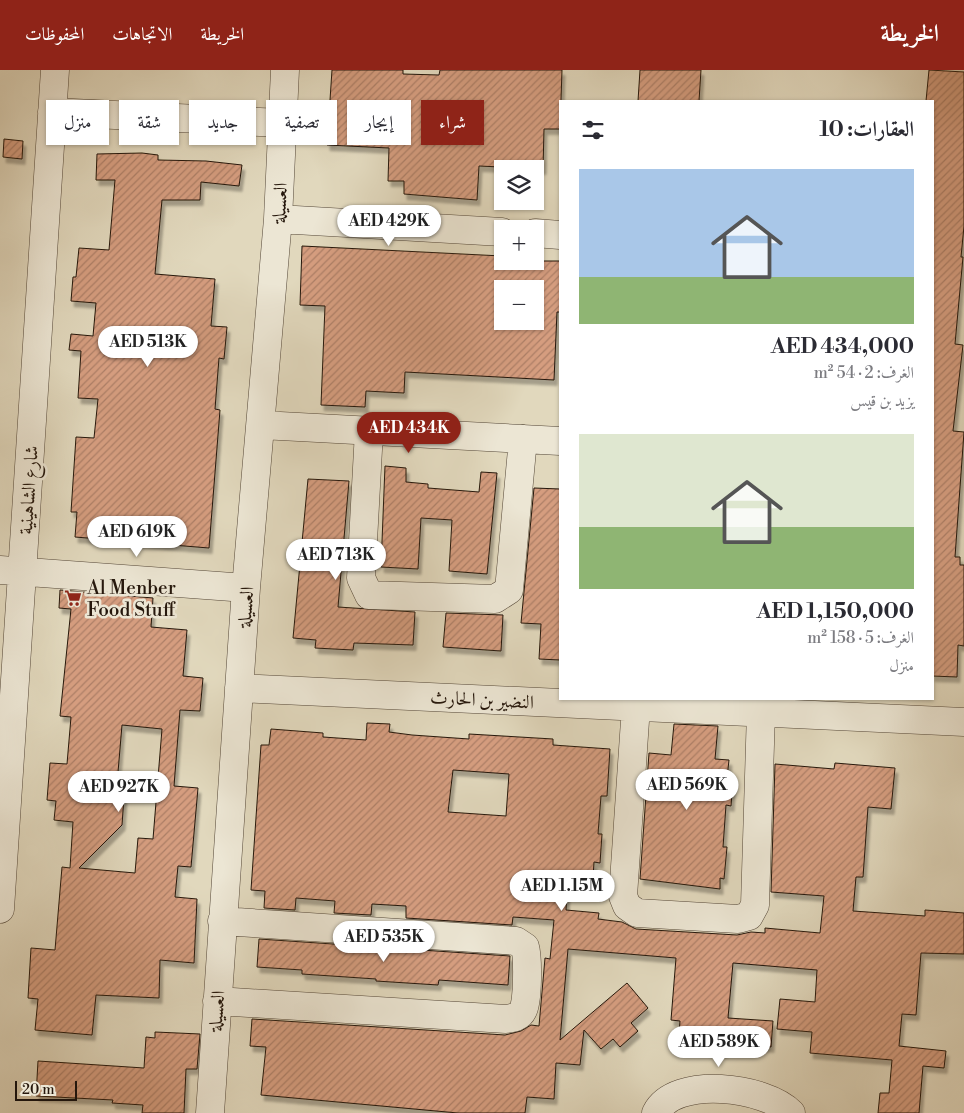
<!DOCTYPE html>
<html lang="ar">
<meta charset="utf-8">
<style>
:root{--surface:#fff;--page:#f2f2f3;--text:#2b2b33;--muted:#7c7c81;--accent:#8f2418}
body{margin:0;font-family:"Libre Bodoni",Amiri,serif;background:var(--page);color:var(--text);direction:rtl;height:100vh;display:flex;flex-direction:column;font-size:19px;white-space:nowrap}
*{box-sizing:border-box;margin:0}
p{font-size:16px;color:var(--muted)}
.icon{flex:none;width:28px;height:28px;fill:none;stroke:currentColor;stroke-width:2;stroke-linecap:round;stroke-linejoin:round}
.map{position:relative;flex:1;overflow:hidden;direction:ltr}
.drawer{position:absolute;left:559px;top:30px;width:375px;height:600px;display:flex;flex-direction:column;background:var(--surface);border-radius:0px;box-shadow:0 1px 4px #0004;direction:rtl}
.drawer>*{flex:none}
.guide{position:absolute;left:15px;top:30px;width:469px;height:45px;direction:rtl;display:flex;gap:10px}
.controls{position:absolute;left:494px;top:90px;display:grid;gap:10px}
.controls a{display:grid;place-items:center;width:50px;height:50px;border-radius:0px;background:var(--surface);box-shadow:0 1px 4px #0004;font-size:25px}
.scale{position:absolute;left:15px;bottom:12px;width:62px;box-sizing:border-box;padding-left:5px;border:2px solid #25170c;border-top:0;font-size:14px;line-height:18px;white-space:nowrap;color:#25170c;-webkit-text-stroke:4px #ece6d4;paint-order:stroke}
.price{position:absolute;translate:-50% -42px;padding:0 11px;border-radius:18px;background:#fff;color:#222;font-size:16px;line-height:32px;filter:drop-shadow(0 1px 2px #0008)}
.price::after{content:'';position:absolute;left:50%;top:30px;width:15px;height:11px;margin-left:-8px;background:inherit;clip-path:polygon(0 0,100% 0,50% 100%)}
.price.active{background:var(--accent);color:#fff}
ul{padding:0;list-style:none}
li{display:grid;align-content:center;gap:10px;height:265px;padding:0 20px}
li span{display:grid;place-items:center;height:155px;border-radius:0px;color:#555}
li>.icon{margin-inline-start:auto}
span .icon{width:90px;height:90px;fill:#fffc;stroke-width:1}
li b{font-size:21px}
h2{display:flex;justify-content:space-between;align-items:center;height:60px;padding:0 20px;font-size:21px}
.chip{padding:0 18px;border-radius:0px;background:var(--surface);box-shadow:0 1px 4px #0004;font-size:18px;line-height:45px}
.chip.active{background:var(--accent);color:#fff}
header{display:flex;align-items:center;gap:30px;box-sizing:border-box;height:70px;padding:0 25px;background:var(--accent);color:#fff}
header strong{font-size:24px}
nav{display:flex;gap:28px;margin-inline-start:auto;font-size:18px}
.map>svg:first-child{display:block}
.building{fill:url(#building-hatch);stroke:#25170c;fill-rule:evenodd;filter:url(#shadow)}
.lines{fill:none;stroke-linecap:round;stroke-linejoin:round}
.minor-casing{stroke:#544738;stroke-width:29}
.minor{stroke:#ece6d4;stroke-width:28}
.labels{text-anchor:middle;stroke-width:5;stroke-linejoin:round;paint-order:stroke}
.street-label{font-size:19px;fill:#25170c;stroke:#ece6d4}
.poi-label{font-size:19px;fill:#25170c;stroke:#ece6d4;text-anchor:start}
</style>
<header>
<strong>الخريطة</strong>
<nav><a>الخريطة</a><a>الاتجاهات</a><a>المحفوظات</a></nav>
</header>
<div class="map">
<svg width="964" height="1043" viewBox="0 0 964 1043">
<defs>
<pattern id="building-hatch" width="6" height="6" patternUnits="userSpaceOnUse" patternTransform="scale(1.25)"><rect width="6" height="6" fill="#d59d7f"/><path d="M-1 1l2-2M0 6l6-6M5 7l2-2" fill="none" stroke="#ad7f66"/></pattern>
<filter id="shadow"><feDropShadow dx="3" dy="5.5" stdDeviation="1" flood-color="#0004"/></filter>
</defs>
<rect width="100%" height="100%" fill="#e1d8bd"/>
<filter id="stains"><feTurbulence type="fractalNoise" baseFrequency=".004" numOctaves="4"/><feColorMatrix values="0 0 0 0 .2 0 0 0 0 .09 0 0 0 0 .02 0 0 0 .5 -.17"/></filter>
<radialGradient id="worn" r=".72"><stop offset=".6" stop-color="#630" stop-opacity="0"/><stop offset="1" stop-color="#630" stop-opacity=".3"/></radialGradient>
<path class="building" d="M332,0h71v4l36,1 1,-5h122l-2,59h-16l-1,40 -64,-3 -2,34 -73,-6v-13h-16l1,-33 -62,-3z
M640,0h61l-2,31h-61z
M929,0l35,2v154l-3,31h2l-8,87 8,1 -10,86 11,1 -9,125h5v8h4v81l-6,-1 -1,32 -25,-1v-575h-6z
M4,69l19,2 -1,18 -19,-2z
M142,83l16,2v5l48,1 36,4 -3,21 -38,-4 -1,18h-38l-7,74 60,5 -4,47 16,1 -3,32 -5,-1 -4,51 5,1 -11,138 -134,-11 2,-25h-6l5,-75 18,1 4,-39 -20,-1 3,-47 -12,-1 2,-16 22,2 3,-33 -25,-2 2,-24h3l3,-29 30,2 6,-70h-19l1,-26z
M302,176l200,10v5h58v51h-3l-3,68 -149,-8 -1,21 -38,-2 -1,16 -44,-2 4,-99 -25,-1zM502,219h33v38l-33,-2z
M385,396l21,2v14l22,2v4l51,4 2,-20 16,1 -10,101 -38,-3 3,-51 -31,-2 -3,51 -37,-2z
M308,409l41,2 -11,126 77,5 -2,33 -59,-2 -1,7 -38,-2 1,-8 -23,-2z
M534,418l26,1v171l-21,-1 2,-35 -20,-1z
M60,520l93,8 -2,29 36,3 -4,46 20,2 -3,33 -20,-1 -6,76 24,2 -7,79 -13,-1 -3,31 22,2 -3,64 -34,-3 -1,38 -63,-3 -4,40 -57,-5 3,-31 -10,-1 3,-50 24,2 7,-83 8,1 3,-46 -19,-2 2,-19 -9,-1 3,-37 17,1 4,-47 -11,-1 11,-107 -12,-1zM122,655l40,4 -9,110 -15,-1 -3,35 -56,-5 43,-43 2,-28 -8,-1z
M446,543l57,2 -2,36 -58,-4z
M367,653l23,1 -1,8 23,3 57,4v-5l84,5v6l57,4 -3,47h-6l-3,38h4l-2,29 -6,-1 -1,16 -25,-2 -2,34 33,3 -1,6 24,3 14,7 101,6 14,-3 14,1v-5l55,5 4,-37 -53,-4 4,-128 59,5 1,-6 60,5 -4,41 -23,-2 -5,70h-7l-3,34 72,5v-6l39,3v41l-43,-1 -5,62 -14,-1 -3,32 47,5 -2,17 -21,-2 -4,47h-41l2,-20h9l3,-33 -82,-7 2,-21 -35,-3 3,-30 35,3 2,-32 -84,-7 -5,55 45,3 -2,26 -45,-4 -1,9 -47,-4 2,-27 -9,-1 5,-62 -108,-9 -8,91 67,-57 21,25 -17,15 7,8 -18,16 -7,-8 -12,10 -17,-19 -4,35 -24,-2 -2,36 -27,-2 -2,16h-67l-197,-18 5,-48 -16,-1 2,-27 253,16 16,-4 10,-6 8,1 6,-68 5,1 4,-39 -41,-3 -1,8 -106,-7v-12l-34,-2 -1,11 -37,-2 1,-12 -39,-3 -1,12 -31,-2 1,-17 -14,-1 10,-145h8l2,-16 52,4v4l43,3zM453,700l56,4 -3,42 -58,-4z
M674,654l44,2 -3,33 14,1 -2,18 6,1 -2,27 -5,-1 -3,42h4l-3,32 -4,-1v11l-80,-10 9,-126 22,2z
M259,869l251,17 -2,29 -69,-5 -1,5 -62,-4v-2l-74,-5v-4l-45,-3z
M155,962l45,2 -3,35h-11l-2,44h-42l1,-8 -31,-2 1,-3 -77,-4 2,-35 106,7 2,-31 9,1z"/>
<g class="lines">
<g class="minor-casing">
<path id="minor" d="M52,42l230,11
M278,149l224,13
M535,163l25,2
M261,355l299,16
M369,361l-8,147 8,17 126,4 14,-9 14,-151
M0,500l246,18
M239,618l725,34
M636,636l-13,190 4,10 10,7 101,6 11,-3 6,-11 6,-193
M0,839l55,-839
M217,931l289,18c7,-1 14,-2 17,-9 5,-8 5,-53 2,-63l-9,-6 -294,-20
M210,1043l36,-525 32,-369 7,-149
M656,1043c19,-38 110,-26 135,0"/>
</g>
<use href="#minor" class="minor"/>
</g>
<defs>
<g id="supermarket-bare" transform="scale(1.35)"><path d="M-6-5.5h2.5l.6 2H6L4.5 2H-2.5L-4.4-4H-6ZM-1.5 3.2a1.3 1.3 0 1 0 .1 0ZM3 3.2a1.3 1.3 0 1 0 .1 0Z" fill="#8f2418" stroke="#ece6d4" stroke-width="2.5" paint-order="stroke"/></g>
</defs>
<g fill-rule="evenodd">
<use href="#supermarket-bare" x="73" y="528"/>
</g>
<g class="labels">
<g class="street-label">
<text transform="translate(279 133) rotate(-87)" y="7">العسيلة</text>
<text transform="translate(28 420) rotate(-86)" y="7">شارع الشاهينية</text>
<text transform="translate(245 537) rotate(-86)" y="7">العسيلة</text>
<text transform="translate(482 629) rotate(3)" y="7">النضير بن الحارث</text>
<text transform="translate(216 941) rotate(-86)" y="7">العسيلة</text>
</g>
<g class="poi-label">
<text x="87" y="524">Al Menber<tspan x="87" dy="22">Food Stuff</tspan></text>
</g>
</g>
<rect width="100%" height="100%" filter="url(#stains)"/>
<rect width="100%" height="100%" fill="url(#worn)"/>
</svg>
<div class="controls">
<a><svg class="icon" aria-label="layers" viewBox="0 0 24 24"><path d="M12 4l9 5-9 5-9-5zM3 14l9 5 9-5"/></svg></a>
<a>+</a>
<a>−</a>
</div>
<div class="scale">20 m</div>
<b class="price" style="left:389px;top:177px">AED 429K</b>
<b class="price" style="left:148px;top:298px">AED 513K</b>
<b class="price active" style="left:409px;top:384px">AED 434K</b>
<b class="price" style="left:137px;top:488px">AED 619K</b>
<b class="price" style="left:336px;top:511px">AED 713K</b>
<b class="price" style="left:687px;top:741px">AED 569K</b>
<b class="price" style="left:119px;top:743px">AED 927K</b>
<b class="price" style="left:562px;top:842px">AED 1.15M</b>
<b class="price" style="left:384px;top:893px">AED 535K</b>
<b class="price" style="left:719px;top:998px">AED 589K</b>
<div class="guide">
<a class="chip active">شراء</a>
<a class="chip">إيجار</a>
<a class="chip">تصفية</a>
<a class="chip">جديد</a>
<a class="chip">شقة</a>
<a class="chip">منزل</a>
</div>
<section class="drawer">
<h2>العقارات: 10<svg class="icon" aria-label="filters" viewBox="0 0 24 24"><path d="M4 7h16M4 17h16"/><circle cx="9" cy="7" r="2"/><circle cx="15" cy="17" r="2"/></svg></h2>
<ul>
<li><span style="background:linear-gradient(#a9c7e8 70%,#8fb573 0)"><svg class="icon" aria-label="home" viewBox="0 0 24 24"><path d="M3 11l9-7 9 7M6 9v11h12V9"/></svg></span><div><b>AED 434,000</b><p>الغرف: 2 · 54 m²</p><p>يزيد بن قيس</p></div></li>
<li><span style="background:linear-gradient(#dfe7d0 60%,#8fb573 0)"><svg class="icon" aria-label="home" viewBox="0 0 24 24"><path d="M3 11l9-7 9 7M6 9v11h12V9"/></svg></span><div><b>AED 1,150,000</b><p>الغرف: 5 · 158 m²</p><p>منزل</p></div></li>
</ul>
</section>
</div>
